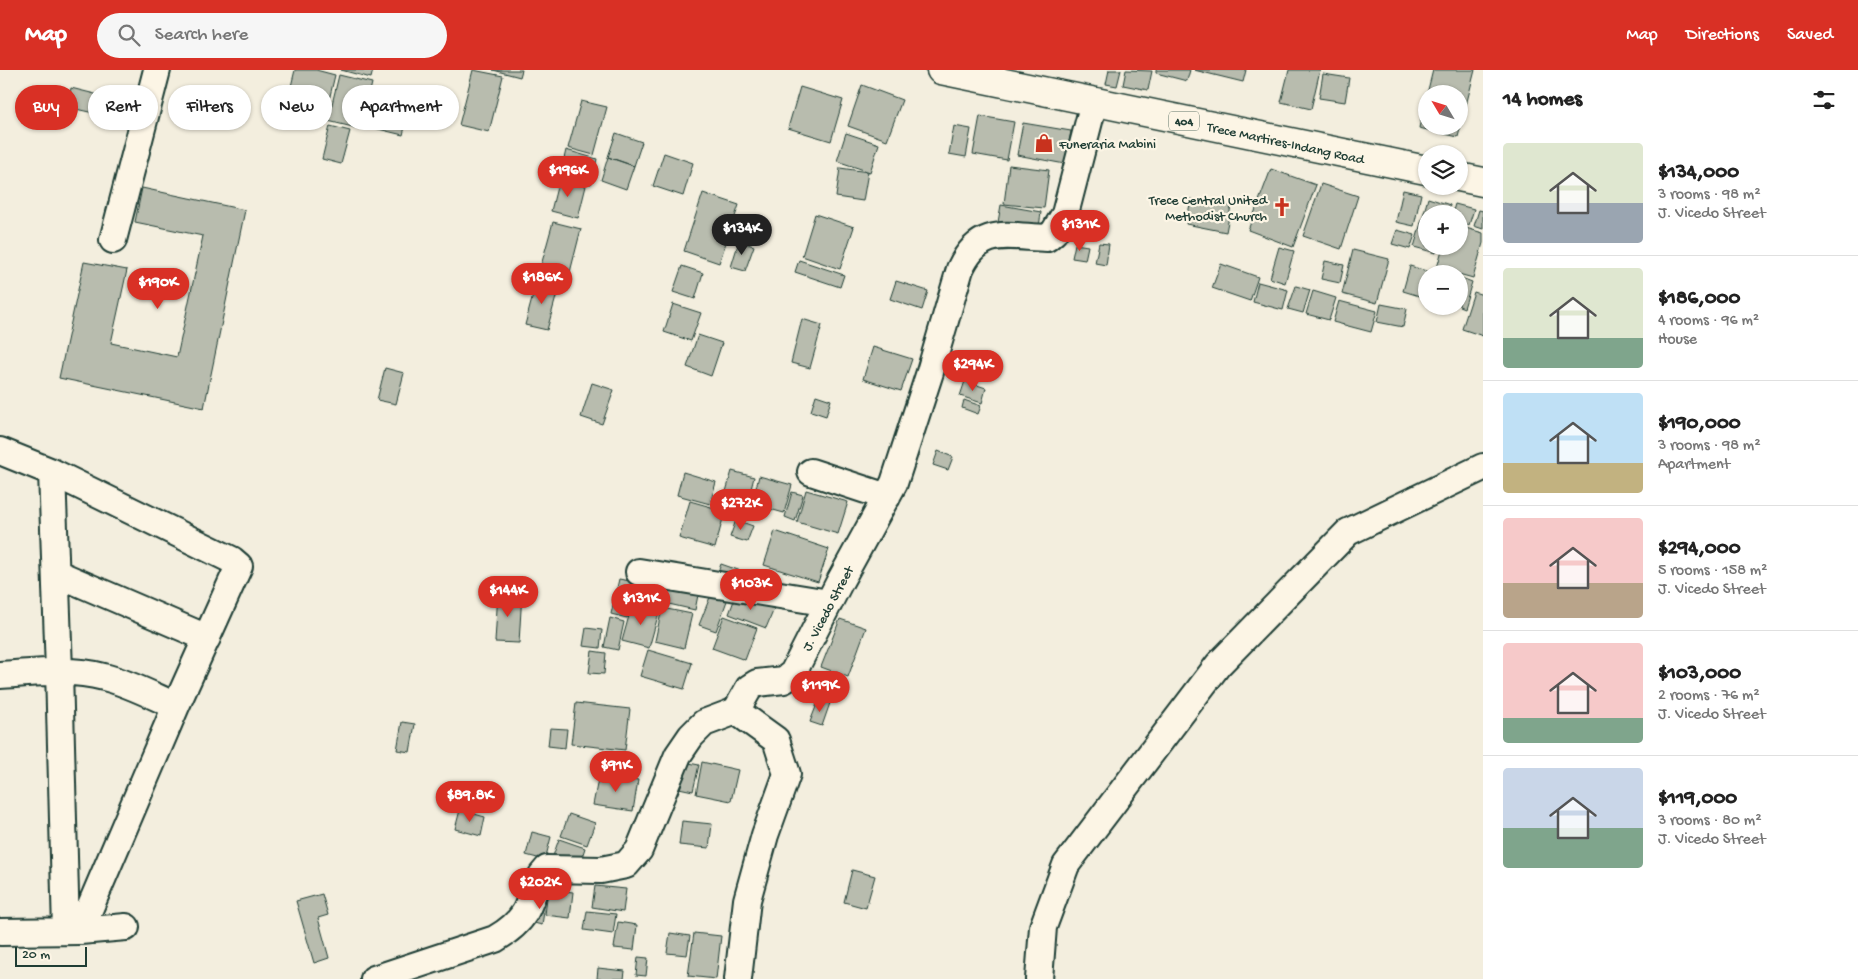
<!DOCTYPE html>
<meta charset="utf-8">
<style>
:root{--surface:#fff;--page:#f6f6f6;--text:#222;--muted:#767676;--line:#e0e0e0;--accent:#d93025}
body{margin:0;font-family:"Gochi Hand",sans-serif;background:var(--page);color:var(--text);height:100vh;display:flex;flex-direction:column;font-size:19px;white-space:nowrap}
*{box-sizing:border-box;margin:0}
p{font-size:16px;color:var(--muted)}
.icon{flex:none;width:28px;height:28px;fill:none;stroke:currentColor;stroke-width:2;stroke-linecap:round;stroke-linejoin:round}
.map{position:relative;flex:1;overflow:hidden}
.drawer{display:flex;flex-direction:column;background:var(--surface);width:375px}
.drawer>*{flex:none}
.top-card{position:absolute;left:15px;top:15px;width:475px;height:45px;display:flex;gap:10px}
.needle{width:32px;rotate:308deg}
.buttons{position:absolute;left:1418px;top:15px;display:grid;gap:10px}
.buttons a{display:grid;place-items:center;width:50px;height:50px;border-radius:50%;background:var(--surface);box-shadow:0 1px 4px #0004;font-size:25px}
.scale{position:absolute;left:15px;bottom:12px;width:72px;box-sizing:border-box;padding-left:5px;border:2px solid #1f3d34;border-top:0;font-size:14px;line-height:18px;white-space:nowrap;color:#1f3d34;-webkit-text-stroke:4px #fcf5e5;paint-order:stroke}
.price{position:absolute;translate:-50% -42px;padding:0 11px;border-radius:18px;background:var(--accent);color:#fff;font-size:16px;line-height:32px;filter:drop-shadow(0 1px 2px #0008)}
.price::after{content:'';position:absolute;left:50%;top:30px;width:15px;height:11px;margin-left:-8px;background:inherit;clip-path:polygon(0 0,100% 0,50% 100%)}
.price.on{background:#222;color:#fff}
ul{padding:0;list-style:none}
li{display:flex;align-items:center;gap:15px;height:125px;padding:0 20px}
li+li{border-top:1px solid var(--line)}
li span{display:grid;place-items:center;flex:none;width:140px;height:100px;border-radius:5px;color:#555}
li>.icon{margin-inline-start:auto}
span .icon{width:60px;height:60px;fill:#fffc;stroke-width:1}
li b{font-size:21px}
h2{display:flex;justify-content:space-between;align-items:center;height:60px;padding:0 20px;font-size:21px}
.tag{padding:0 18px;border-radius:22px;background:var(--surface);box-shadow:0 1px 4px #0004;font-size:18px;line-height:45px}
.tag.on{background:var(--accent);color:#fff}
header{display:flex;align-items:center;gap:30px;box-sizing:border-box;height:70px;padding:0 25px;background:var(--accent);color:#fff}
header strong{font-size:24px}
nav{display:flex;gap:28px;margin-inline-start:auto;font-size:18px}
.search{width:350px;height:45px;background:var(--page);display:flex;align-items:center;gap:12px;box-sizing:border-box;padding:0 18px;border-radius:28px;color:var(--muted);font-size:19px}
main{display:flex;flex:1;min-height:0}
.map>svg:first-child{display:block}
.building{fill:#b8bcae;stroke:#1f3d34}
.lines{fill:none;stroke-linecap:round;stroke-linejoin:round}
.minor-casing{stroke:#1f3d34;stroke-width:30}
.major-casing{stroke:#1f3d34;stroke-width:31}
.minor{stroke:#fcf5e5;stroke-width:26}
.major{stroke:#fcf5e5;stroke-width:28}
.labels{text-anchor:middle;stroke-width:4.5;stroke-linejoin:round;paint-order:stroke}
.shield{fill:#fcf5e5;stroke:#617469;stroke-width:1}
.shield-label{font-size:12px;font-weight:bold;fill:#1f3d34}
.street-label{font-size:14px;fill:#1f3d34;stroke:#fcf5e5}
.poi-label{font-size:14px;fill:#1f3d34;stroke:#fcf5e5;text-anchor:start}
</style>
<header>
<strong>Map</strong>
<div class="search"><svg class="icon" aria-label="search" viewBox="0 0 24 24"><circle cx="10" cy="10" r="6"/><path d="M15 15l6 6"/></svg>Search here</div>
<nav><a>Map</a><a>Directions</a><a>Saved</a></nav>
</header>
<main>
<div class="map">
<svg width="1483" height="909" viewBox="0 0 1483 909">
<rect width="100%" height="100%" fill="#f3eede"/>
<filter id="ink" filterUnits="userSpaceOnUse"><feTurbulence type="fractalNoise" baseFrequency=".02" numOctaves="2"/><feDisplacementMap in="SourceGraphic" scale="10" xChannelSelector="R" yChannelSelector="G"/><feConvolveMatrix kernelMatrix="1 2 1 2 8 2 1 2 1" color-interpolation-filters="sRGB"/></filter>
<g filter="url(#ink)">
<path class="building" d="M295,0h21l19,5 -11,46 -39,-10z
M341,0h32l-2,8z
M473,0l30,6 -14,56 -30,-7z
M493,0h29l-2,7z
M1109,0h12l-4,16 -11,-2z
M1126,0l26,1 -4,19 -25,-5z
M1156,0h34l-3,11 -31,-8z
M1194,0h52l-3,12z
M1289,0h31l-9,39 -30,-7z
M1433,0h42l-17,67 -39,-9 7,-31v29h33v-32h-32z
M1323,4l26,4 -4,24 -26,-4z
M339,5l33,8 -11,46 -33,-8z
M862,15l40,15 -15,40 -39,-14z
M800,17l43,13 -12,41 -43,-13z
M71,18l40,10 -4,18 -40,-9z
M375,20l37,8 -9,37 -37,-9z
M581,31l26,6 -13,48 -26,-7z
M980,46l34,6 -7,38 -34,-6z
M1023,53l48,8 -6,33 -48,-9z
M330,56l20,5 -9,33 -19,-5z
M954,56l17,3 -5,28 -17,-3z
M616,63l26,9 -8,24 -26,-9z
M846,63l33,11 -9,28 -33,-11z
M566,80l31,9 -6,25 -31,-8z
M664,83l29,10 -10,33 -30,-10z
M608,87l26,9 -8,23 -25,-9z
M1009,95l40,5 -5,38 -40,-4z
M840,98l28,4 -5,29 -27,-4z
M1271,99l45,16 -23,62 -45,-17z
M559,109l27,7 -8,32 -27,-7z
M1321,114l37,12 -17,53 -38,-13z
M142,118l103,22 -41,198 -145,-30 25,-116 43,8 -16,73 66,14 26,-121 -68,-14z
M1403,120l18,4 -7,32 -18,-4z
M703,123l36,12 -20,58 -35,-12z
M1428,128l22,7 -2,9h-22v10l-5,-1z
M1191,129l40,7 -5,26 -40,-8z
M1455,134l19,5 -5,16 -10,-3v-8h-7z
M1001,135l40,7 -3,23 -41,-7z
M1479,140l4,1v18l-9,-3z
M815,144l39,13 -14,42 -38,-13z
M553,152l28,7 -13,51 -29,-7z
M1421,153l5,1v22h12l-2,7 -22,-6z
M1459,156l24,7v10l-10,35 -36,-10 6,-22h16z
M1397,160l18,5 -5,14 -18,-5z
M739,171l15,5 -9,25 -14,-4z
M1099,173l10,1 -3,21 -11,-2z
M1075,174l13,2 -3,14 -13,-2z
M1279,177l15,4 -9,32 -15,-5z
M1353,180l36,9 -12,44 -35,-9z
M799,190l45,15 -4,12 -45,-15z
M1325,191l19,4 -4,18 -19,-4z
M1221,194l37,13 -8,24 -38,-13z
M682,196l21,7 -8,26 -22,-7z
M1410,196l23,7 -7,1v24l-23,-7z
M1459,207l13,5 -8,26 -5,-2z
M537,210l22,6 -12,44 -22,-5z
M896,211l32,10 -6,19 -32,-11z
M1258,212l30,8 -5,20 -30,-8z
M1296,216l14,4 -7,23 -15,-4z
M1313,221l23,7 -7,22 -23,-6z
M1474,222l9,3v41l-21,-7z
M1339,231l38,10 -6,21 -38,-10z
M673,234l28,9 -10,28 -27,-9z
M1381,234l26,5 -4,18 -26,-5z
M802,249l20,6 -12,43 -19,-5z
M698,265l24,8 -11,33 -24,-9z
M873,277l39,12 -11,32 -38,-12z
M385,298l19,5 -8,31 -19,-4z
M965,311l21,7 -4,15 -22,-7z
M592,313l22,7 -12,34 -21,-7z
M816,325l15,5 -5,16 -15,-5z
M964,330l17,6 -3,8 -16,-6z
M938,381l15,6 -5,13 -15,-5z
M732,401l22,6 -6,24 -23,-6z
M683,402l33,10 -6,22 -33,-9z
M759,406l33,9 -8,28 -32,-9z
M806,420l42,12 -10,32 -41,-12z
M792,422l11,3 -8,26 -10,-4z
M690,431l35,10 -10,37 -36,-10z
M736,450l17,6 -6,16 -17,-5z
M775,461l54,18 -11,33 -54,-17z
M721,494l20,7 -4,10 -20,-6z
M619,509l16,3 -8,36 -16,-4z
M664,512l35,8 -4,20 -35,-8z
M498,522l24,1 -3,50 -24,-1z
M712,522l16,6 -12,33 -17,-6z
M736,525l38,14 -8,19 -37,-14z
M632,535l27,7 -10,36 -27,-7z
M662,538l30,6 -8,34 -29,-7z
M724,546l33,12 -12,32 -33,-12z
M610,548l14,4 -6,28 -14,-3z
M840,549l26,9 -18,49 -27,-10z
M586,558l16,2 -2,18 -17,-2z
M648,580l44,13 -8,26 -44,-13z
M592,581l14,2 -2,21 -15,-1z
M819,629l11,4 -8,23 -12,-4z
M576,633l54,6 -5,41 -54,-6z
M402,652l13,2 -5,28 -13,-2z
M550,658l17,1 -2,19 -17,-2z
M684,692l15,3 -6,26 -14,-3z
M702,692l36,8 -7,31 -35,-7z
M599,704l39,6 -5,31 -40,-6z
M460,740l25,7 -4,19 -26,-7z
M569,744l26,9 -8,22 -26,-9z
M682,751l30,3 -3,24 -30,-3z
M532,762l19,5 -6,23 -19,-5z
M559,769l26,9 -6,18 -26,-10z
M852,800l23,6 -9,32 -22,-6z
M595,816l31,3 -3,23 -31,-5z
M548,819l25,3 -3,26 -25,-3z
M322,824l6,21 -10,3 11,40 -15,5 -18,-62z
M538,826l8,2 -4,27 -8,-2z
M587,841l29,3 -3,20 -29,-4z
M618,852l19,3 -3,25 -20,-2z
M670,863l20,3 -3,19 -20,-2z
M694,863l27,3 -5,43 -28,-3z
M638,887l10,1 -2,18 -10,-1z
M598,898l27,3 -1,8h-27z"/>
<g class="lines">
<g class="minor-casing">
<path id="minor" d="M113,170l44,-170
M0,381l52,21 180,88 7,6 -63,140 -96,225
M52,402l7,199 7,260
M811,402l76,25
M639,502l190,31
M56,503l151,65
M0,605c34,-2 70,-7 104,2 25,6 49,19 72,29
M736,641l40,29 11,34 -22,61 -18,65 -9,79
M0,862l80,-1 46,-4
M374,909l121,-40c12,-7 23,-15 30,-27 8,-15 10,-31 22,-43l54,1 25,-5 13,-15 39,-95 13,-19 13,-13 32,-12 13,-23 8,-5 27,-3 9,-7 46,-90 55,-100 36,-111 30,-103c20,-44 48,-32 87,-31l7,-6 11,-18 29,-112
M1039,909l4,-52 23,-62 152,-200 130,-133 135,-65"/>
</g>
<g class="major-casing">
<path id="major" d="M941,0l485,100
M1459,107l24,5"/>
</g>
<use href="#minor" class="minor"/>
<use href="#major" class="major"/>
</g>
</g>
<defs>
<g id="shop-bare" transform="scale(1.5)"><path d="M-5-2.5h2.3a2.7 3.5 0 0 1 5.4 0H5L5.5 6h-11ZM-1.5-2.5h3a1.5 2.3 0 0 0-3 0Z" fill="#c8321e" stroke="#fcf5e5" stroke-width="2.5" paint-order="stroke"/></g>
<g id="church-bare" transform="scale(1.5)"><path d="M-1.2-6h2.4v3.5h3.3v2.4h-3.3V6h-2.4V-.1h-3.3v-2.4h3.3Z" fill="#c8321e" stroke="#fcf5e5" stroke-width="2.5" paint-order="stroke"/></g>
</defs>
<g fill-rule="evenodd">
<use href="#shop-bare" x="1044" y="73"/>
<use href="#church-bare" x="1282" y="137"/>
</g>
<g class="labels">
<rect class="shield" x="1169" y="41.5" width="30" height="19" rx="4"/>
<g class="shield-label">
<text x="1184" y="55">404</text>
</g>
<g class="street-label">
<text transform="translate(1286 72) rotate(12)" y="5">Trece Martires-Indang Road</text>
<text transform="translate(827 538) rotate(-62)" y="5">J. Vicedo Street</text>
</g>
<g class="poi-label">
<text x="1059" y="78">Funeraria Mabini</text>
<text x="1267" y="134" text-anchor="end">Trece Central United<tspan x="1267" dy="16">Methodist Church</tspan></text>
</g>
</g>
</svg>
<div class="buttons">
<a><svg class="needle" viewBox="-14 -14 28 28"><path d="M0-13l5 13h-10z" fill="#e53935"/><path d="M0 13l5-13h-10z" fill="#767676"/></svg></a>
<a><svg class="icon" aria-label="layers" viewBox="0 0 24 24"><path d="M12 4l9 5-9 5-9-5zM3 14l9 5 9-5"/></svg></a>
<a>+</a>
<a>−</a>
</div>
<div class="scale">20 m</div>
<b class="price" style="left:568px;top:128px">$196K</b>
<b class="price" style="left:1080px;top:182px">$131K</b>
<b class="price on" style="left:742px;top:186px">$134K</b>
<b class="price" style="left:542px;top:235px">$186K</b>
<b class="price" style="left:158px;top:240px">$190K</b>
<b class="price" style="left:973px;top:322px">$294K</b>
<b class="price" style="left:741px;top:461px">$272K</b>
<b class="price" style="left:751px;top:541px">$103K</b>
<b class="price" style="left:508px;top:548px">$144K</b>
<b class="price" style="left:641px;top:556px">$131K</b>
<b class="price" style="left:820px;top:643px">$119K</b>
<b class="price" style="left:616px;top:723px">$91K</b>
<b class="price" style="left:470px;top:753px">$89.8K</b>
<b class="price" style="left:540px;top:840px">$202K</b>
<div class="top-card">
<a class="tag on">Buy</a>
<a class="tag">Rent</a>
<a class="tag">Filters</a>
<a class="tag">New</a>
<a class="tag">Apartment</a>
</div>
</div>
<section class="drawer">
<h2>14 homes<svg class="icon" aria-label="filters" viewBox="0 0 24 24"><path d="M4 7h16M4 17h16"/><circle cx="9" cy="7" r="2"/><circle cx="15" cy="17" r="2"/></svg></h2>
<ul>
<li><span style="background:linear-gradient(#dfe7d0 60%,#9aa5b1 0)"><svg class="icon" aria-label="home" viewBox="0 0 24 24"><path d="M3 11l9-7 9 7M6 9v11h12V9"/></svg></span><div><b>$134,000</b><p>3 rooms · 98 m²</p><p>J. Vicedo Street</p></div></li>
<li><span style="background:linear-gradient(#dfe7d0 70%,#7fa58c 0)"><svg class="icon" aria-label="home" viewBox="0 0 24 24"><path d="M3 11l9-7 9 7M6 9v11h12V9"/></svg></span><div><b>$186,000</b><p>4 rooms · 96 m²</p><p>House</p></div></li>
<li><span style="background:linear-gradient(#bfe0f5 70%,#c2b280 0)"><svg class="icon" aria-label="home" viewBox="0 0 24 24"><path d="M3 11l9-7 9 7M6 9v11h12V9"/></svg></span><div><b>$190,000</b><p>3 rooms · 98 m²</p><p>Apartment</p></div></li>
<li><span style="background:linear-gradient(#f6c9c9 65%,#b9a48a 0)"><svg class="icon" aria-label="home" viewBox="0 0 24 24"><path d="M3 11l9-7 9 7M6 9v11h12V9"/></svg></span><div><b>$294,000</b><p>5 rooms · 158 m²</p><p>J. Vicedo Street</p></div></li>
<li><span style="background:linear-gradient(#f6c9c9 75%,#7fa58c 0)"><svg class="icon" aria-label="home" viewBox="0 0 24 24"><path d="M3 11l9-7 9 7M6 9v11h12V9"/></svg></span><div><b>$103,000</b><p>2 rooms · 76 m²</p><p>J. Vicedo Street</p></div></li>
<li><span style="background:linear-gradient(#c9d6e8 60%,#7fa58c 0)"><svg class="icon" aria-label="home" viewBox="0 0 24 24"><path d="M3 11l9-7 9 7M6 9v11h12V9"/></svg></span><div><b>$119,000</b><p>3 rooms · 80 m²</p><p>J. Vicedo Street</p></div></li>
</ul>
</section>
</main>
